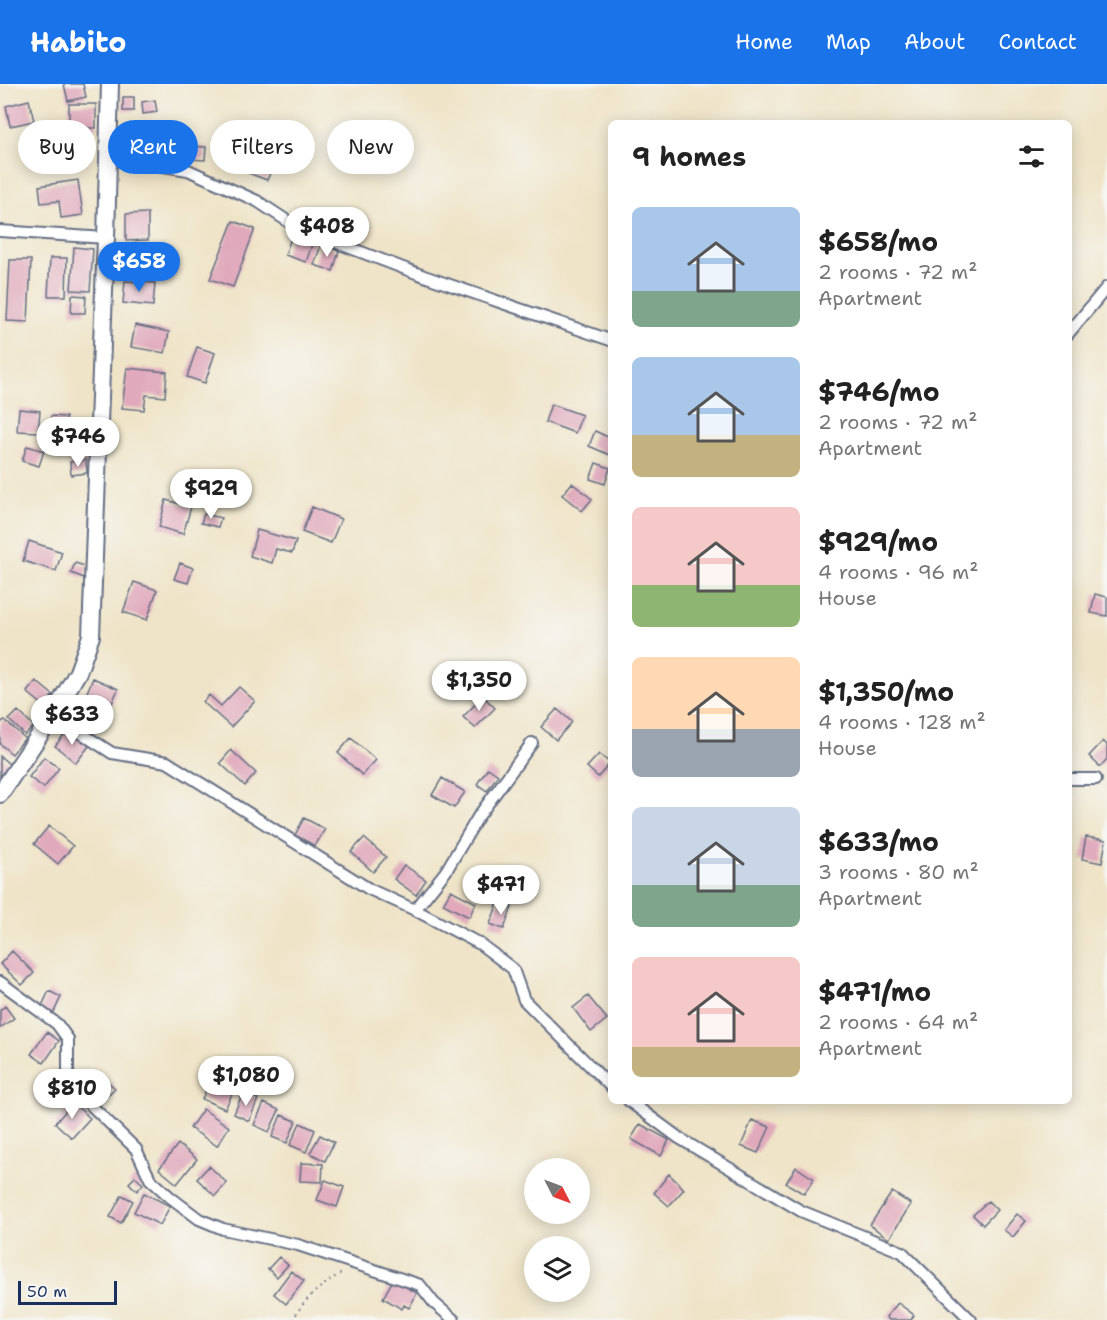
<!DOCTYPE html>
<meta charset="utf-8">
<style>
:root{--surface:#fff;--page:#f6f6f6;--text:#222;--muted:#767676;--accent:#1a73e8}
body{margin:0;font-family:"Shantell Sans",sans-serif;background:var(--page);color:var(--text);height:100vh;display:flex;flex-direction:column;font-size:22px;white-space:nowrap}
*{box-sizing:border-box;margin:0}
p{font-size:20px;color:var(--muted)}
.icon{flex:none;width:33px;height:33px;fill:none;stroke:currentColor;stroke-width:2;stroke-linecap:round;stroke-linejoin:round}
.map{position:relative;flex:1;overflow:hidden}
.side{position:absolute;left:608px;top:36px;width:464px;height:984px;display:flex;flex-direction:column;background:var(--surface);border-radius:9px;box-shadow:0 3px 15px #0003}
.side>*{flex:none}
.guide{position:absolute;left:18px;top:36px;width:500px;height:54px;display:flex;gap:12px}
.needle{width:39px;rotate:132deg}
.tools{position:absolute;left:524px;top:1074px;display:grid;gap:12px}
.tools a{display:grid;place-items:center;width:66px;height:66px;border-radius:50%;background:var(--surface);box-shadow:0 3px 15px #0003;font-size:30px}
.scale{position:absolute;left:18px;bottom:15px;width:99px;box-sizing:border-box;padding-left:6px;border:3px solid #1b2f5e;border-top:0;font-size:16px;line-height:21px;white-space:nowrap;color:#1b2f5e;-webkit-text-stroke:4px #f6f6f2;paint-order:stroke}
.price{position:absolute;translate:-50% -51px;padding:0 14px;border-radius:21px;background:#fff;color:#222;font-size:20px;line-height:39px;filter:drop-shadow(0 2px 3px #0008)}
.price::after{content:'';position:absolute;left:50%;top:36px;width:18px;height:14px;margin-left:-9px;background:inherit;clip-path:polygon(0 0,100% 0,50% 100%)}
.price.active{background:var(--accent);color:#fff}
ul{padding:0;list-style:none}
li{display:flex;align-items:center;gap:18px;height:150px;padding:0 24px}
li span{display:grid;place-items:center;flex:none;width:168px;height:120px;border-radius:9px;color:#555}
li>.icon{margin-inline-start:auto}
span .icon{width:72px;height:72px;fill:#fffc;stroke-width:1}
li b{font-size:26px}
h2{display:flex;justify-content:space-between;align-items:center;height:72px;padding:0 24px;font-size:26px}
.chip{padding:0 21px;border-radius:27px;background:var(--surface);box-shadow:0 3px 15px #0003;font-size:21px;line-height:54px}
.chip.active{background:var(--accent);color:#fff}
header{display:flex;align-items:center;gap:36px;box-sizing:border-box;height:84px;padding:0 30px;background:var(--accent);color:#fff}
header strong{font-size:28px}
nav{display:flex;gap:33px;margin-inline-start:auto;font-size:21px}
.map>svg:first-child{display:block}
.building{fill:#e0a9bc}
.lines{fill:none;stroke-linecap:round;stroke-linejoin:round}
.minor-casing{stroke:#656e83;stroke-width:14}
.primary-casing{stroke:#656e83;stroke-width:20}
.path{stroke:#656e83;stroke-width:2;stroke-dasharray:1.5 4.5;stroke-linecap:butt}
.minor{stroke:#fff;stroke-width:10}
.primary{stroke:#fff;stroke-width:16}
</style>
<header>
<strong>Habito</strong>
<nav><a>Home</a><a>Map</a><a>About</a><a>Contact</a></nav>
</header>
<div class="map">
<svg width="1107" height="1236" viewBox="0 0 1107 1236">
<rect width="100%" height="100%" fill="#f6f6f2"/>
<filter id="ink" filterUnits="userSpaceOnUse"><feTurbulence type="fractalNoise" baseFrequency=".0167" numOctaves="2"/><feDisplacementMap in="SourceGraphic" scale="12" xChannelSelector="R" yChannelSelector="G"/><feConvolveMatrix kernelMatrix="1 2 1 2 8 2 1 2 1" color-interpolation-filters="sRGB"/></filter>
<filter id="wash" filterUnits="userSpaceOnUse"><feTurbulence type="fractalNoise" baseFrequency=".008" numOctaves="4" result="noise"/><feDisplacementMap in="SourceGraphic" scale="24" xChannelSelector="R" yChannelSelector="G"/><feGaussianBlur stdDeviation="1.35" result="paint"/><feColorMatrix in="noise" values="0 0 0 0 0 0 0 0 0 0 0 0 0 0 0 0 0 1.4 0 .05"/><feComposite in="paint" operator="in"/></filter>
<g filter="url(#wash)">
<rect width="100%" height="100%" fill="#efe4c8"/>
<g id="blocks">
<path class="building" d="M64,0h19l3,13 -18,4z
M123,13h11v14h-11z
M29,16l5,21 -24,5 -4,-20z
M155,16l2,12 -14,2 -1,-12z
M69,20h27v24h-27z
M130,46l28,2 -1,18 -29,-2z
M88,50l1,28 -23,1 -1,-28z
M190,62l16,1 -1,13 -16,-1z
M244,75l28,10 -5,11 -27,-10z
M78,96l5,35 -22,3 -2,-17 -18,2 -2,-17z
M148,129v27l-22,1v-27z
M233,137l22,8 -22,58 -23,-8z
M292,151l21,7 -7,20 -21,-7z
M321,161l18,6 -6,20 -19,-6z
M74,163l19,2 -3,42 -19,-1z
M128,166l28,3 -2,18 -28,-3z
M50,174h17l-1,38h-18z
M10,176h21l-3,62 -21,-1z
M125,197l30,2 -2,23 -30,-3z
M72,211l14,1 -1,17h-14z
M135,241l34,7 -4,21 -34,-6z
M197,263l18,6 -10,30 -18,-6z
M127,284l40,4 -2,25 -19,-2 -2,15 -22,-2z
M551,320l31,11 -7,18 -30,-11z
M19,325l21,2 -2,21 -21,-1z
M51,332l15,1 -2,13 -15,-2z
M595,347l15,7v17l-21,-9z
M27,362l17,5 -5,15 -17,-5z
M86,376l1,13 -16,2 -1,-13z
M596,379l14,5 -5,16 -15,-5z
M572,399l20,16 -10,12 -20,-16z
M166,416l25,7 -8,27 -24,-7z
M312,423l29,12 -10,24 -29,-11z
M204,430l17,4 -3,9 -17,-4z
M257,446l39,11 -4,12 -16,-4 -4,14 -22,-7z
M29,457l33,11 -6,19 -33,-10z
M75,479l13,4 -4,11 -13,-5z
M180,479l13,5 -5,15 -14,-4z
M134,498l23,8 -10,30 -24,-8z
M1095,510l12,3v19l-16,-3z
M93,594l25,11 -16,38 -25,-11z
M36,597l17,14 -9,11 -17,-14z
M239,603l16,14 -24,26 -28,-25 6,-7 12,11z
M483,612l12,12 -20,20 -12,-11z
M557,625l15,13 -16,18 -15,-13z
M18,627l16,15 -9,9 -16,-15z
M4,636l21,18 -13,16 -12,-10v-20z
M69,645l20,17 -13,17 -21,-17z
M351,654l25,22 -14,15 -24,-22z
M1103,657l4,4v14l-7,8 -11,-11z
M231,666l25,23 -11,13 -25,-23z
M599,670l11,9 -12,14 -11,-10z
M0,672l10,9 -10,11z
M44,673l15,11 -15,20 -15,-11z
M488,684l10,7 -11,16 -10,-7z
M442,694l23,14 -11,16 -22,-13z
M304,734l21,11 -10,17 -20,-11z
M49,742l24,20 -15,18 -24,-20z
M1086,753l20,3 -4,23 -20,-4z
M364,754l22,19 -13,15 -22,-20z
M404,781l22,15 -10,15 -22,-16z
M451,806l25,13 -7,14 -26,-13z
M498,819l14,4 -8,22 -14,-5z
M12,867l22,22 -12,12 -22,-21z
M49,907l12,6 -9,19 -12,-6z
M588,912l19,23 -16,13 -18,-24z
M5,922l9,12 -14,10v-18z
M47,948l12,9 -15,22 -13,-9z
M211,996l23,10 -9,19 -23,-10z
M107,997l8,7 -10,10 -7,-8z
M243,1008l15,7 -9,22 -15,-7z
M73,1019l17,15 -18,20 -17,-15z
M264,1019l15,7 -10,22 -15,-7z
M203,1025l26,18 -12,19 -27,-18z
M281,1031l15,6 -9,22 -15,-6z
M752,1036l18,7 -12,26 -17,-7z
M300,1039l15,7 -9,22 -16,-7z
M640,1040l29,16 -8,16 -30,-17z
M320,1051l14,7 -9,19 -15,-8z
M178,1060l19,15 -20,25 -18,-15z
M301,1079l22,1 -1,18 -22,-1z
M209,1082l18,17 -12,13 -18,-17z
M796,1083l18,12 -10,15 -18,-11z
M669,1090l15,15 -15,17 -15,-13z
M135,1093l8,7 -6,7 -8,-8z
M325,1096l19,7 -7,20 -20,-7z
M892,1108l19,12 -22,35 -19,-14z
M144,1109l26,13 -10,19 -26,-13z
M122,1111l11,6 -12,22 -11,-6z
M988,1117l9,9 -14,15 -10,-10z
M1017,1130l9,7 -13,16 -9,-7z
M279,1173l9,8 -11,12 -9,-8z
M291,1187l13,10 -18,23 -12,-10z
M393,1196l24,13 -8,15 -5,-3 -2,4 -19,-11z
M898,1219l16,12 -3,5h-22l-3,-3z"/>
</g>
</g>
<g filter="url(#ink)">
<use href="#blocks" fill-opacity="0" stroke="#656e83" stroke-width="1.5"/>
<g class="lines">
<g class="minor-casing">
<path id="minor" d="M108,73l80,13 69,31 41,27 126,48 186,64
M0,147l106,7
M1068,250l39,-47
M53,631l59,38 55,9 202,127 46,21 65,34 33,25 11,31 86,86
M1068,695h28
M415,826l31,-39 32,-54 54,-74
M0,898l57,42 11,15v44l68,66 14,30 20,18 29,22 24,10 75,16 122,40 14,18 20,17
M629,1017l50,37 122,73 101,41 69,68"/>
</g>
<g class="primary-casing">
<path id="primary" d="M0,710l53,-79 25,-43 13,-36 15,-398 4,-154"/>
</g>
<path class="path" d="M293,1236c11,-22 28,-34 48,-47"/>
<use href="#minor" class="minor"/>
<use href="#primary" class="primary"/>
</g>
</g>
</svg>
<div class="tools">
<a><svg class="needle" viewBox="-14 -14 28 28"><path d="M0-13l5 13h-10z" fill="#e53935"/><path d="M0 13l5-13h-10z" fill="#767676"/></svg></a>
<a><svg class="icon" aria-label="layers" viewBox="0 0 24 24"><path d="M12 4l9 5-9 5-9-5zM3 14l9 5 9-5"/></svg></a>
</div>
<div class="scale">50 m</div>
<b class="price" style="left:327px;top:174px">$408</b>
<b class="price active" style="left:139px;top:209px">$658</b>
<b class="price" style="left:78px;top:384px">$746</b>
<b class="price" style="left:211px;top:436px">$929</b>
<b class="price" style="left:479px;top:628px">$1,350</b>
<b class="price" style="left:72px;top:662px">$633</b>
<b class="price" style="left:501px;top:832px">$471</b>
<b class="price" style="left:246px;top:1023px">$1,080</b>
<b class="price" style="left:72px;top:1036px">$810</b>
<div class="guide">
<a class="chip">Buy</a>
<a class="chip active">Rent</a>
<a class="chip">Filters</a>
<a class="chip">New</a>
</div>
<section class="side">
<h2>9 homes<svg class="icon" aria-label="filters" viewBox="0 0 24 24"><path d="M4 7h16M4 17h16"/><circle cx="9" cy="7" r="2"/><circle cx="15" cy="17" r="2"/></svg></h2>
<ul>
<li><span style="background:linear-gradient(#a9c7e8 70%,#7fa58c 0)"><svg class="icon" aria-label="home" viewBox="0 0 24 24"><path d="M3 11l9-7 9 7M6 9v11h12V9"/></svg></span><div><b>$658/mo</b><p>2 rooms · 72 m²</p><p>Apartment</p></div></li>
<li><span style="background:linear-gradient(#a9c7e8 65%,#c2b280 0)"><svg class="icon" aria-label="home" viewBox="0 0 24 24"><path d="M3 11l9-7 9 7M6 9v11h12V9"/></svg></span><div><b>$746/mo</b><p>2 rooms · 72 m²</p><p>Apartment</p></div></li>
<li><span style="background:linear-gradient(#f6c9c9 65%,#8fb573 0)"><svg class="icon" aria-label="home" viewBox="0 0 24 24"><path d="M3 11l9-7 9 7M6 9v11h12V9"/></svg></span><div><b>$929/mo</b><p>4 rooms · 96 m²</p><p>House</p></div></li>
<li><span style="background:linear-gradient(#ffd9b3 60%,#9aa5b1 0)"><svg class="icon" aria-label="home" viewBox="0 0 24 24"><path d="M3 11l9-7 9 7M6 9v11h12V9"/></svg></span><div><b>$1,350/mo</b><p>4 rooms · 128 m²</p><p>House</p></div></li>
<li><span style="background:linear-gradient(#c9d6e8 65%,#7fa58c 0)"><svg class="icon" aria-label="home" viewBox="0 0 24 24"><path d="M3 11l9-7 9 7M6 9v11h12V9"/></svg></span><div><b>$633/mo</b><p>3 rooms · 80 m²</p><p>Apartment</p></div></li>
<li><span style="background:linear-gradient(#f6c9c9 75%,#c2b280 0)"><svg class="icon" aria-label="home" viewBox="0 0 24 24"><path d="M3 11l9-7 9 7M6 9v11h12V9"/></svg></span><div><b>$471/mo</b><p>2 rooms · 64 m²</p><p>Apartment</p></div></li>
</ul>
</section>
</div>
